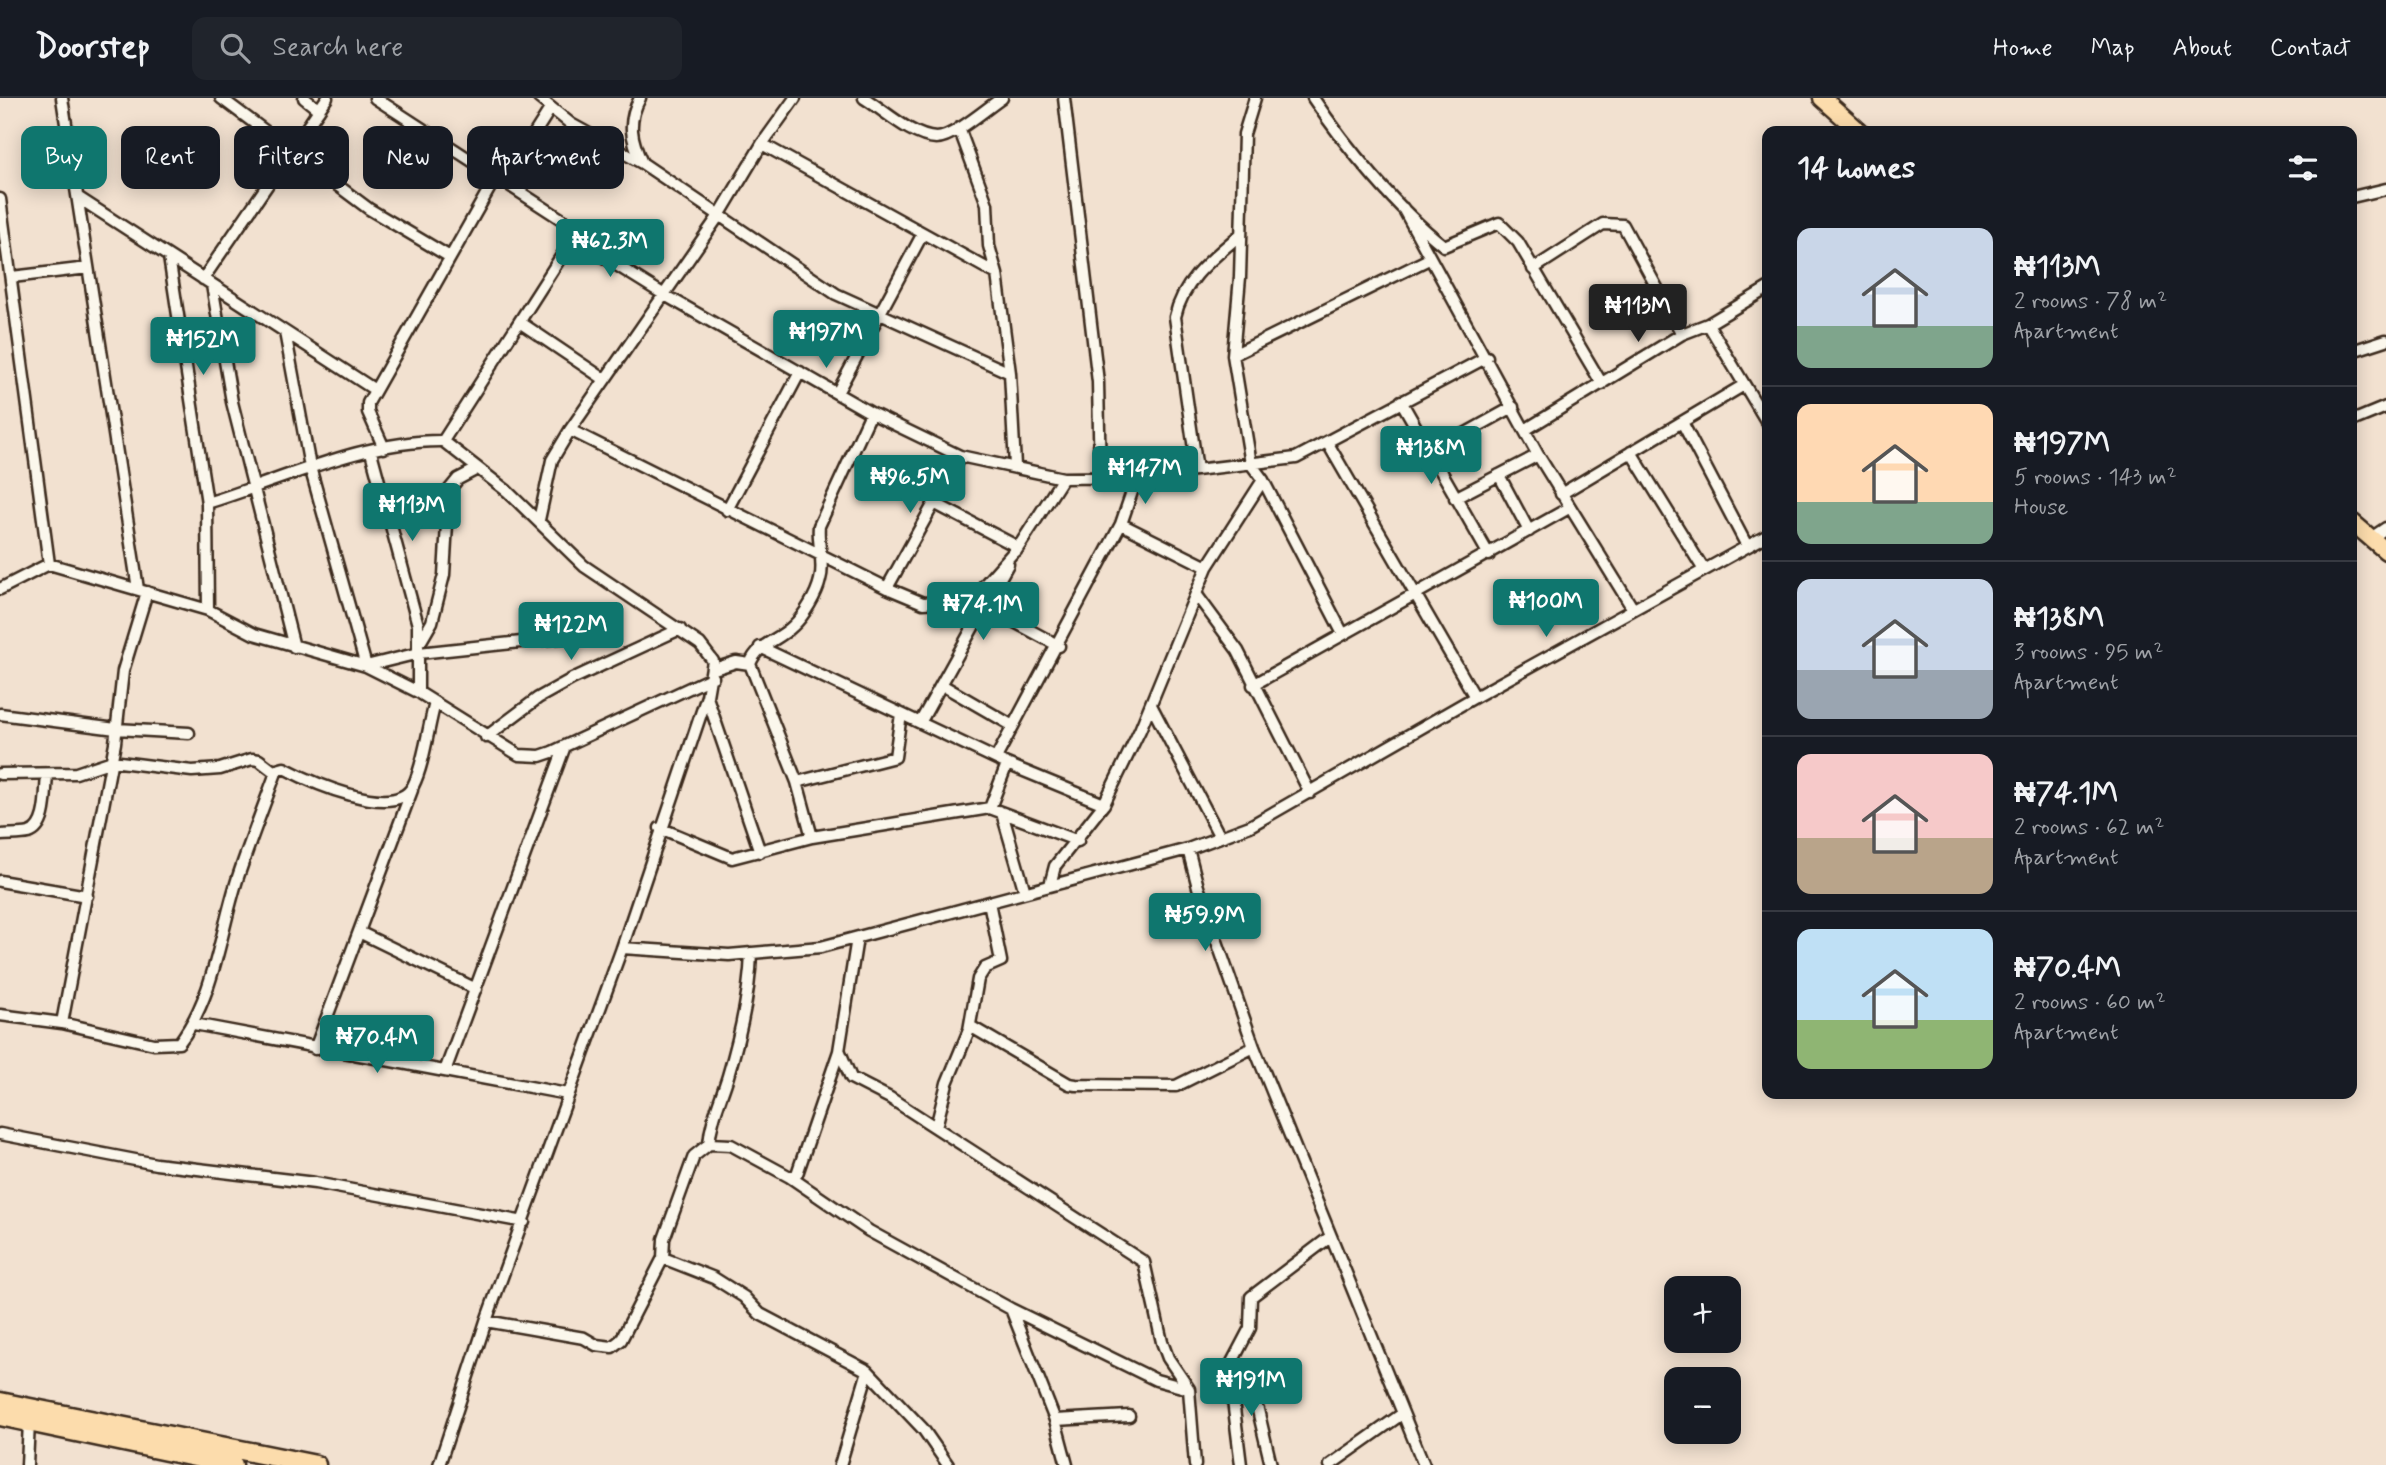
<!DOCTYPE html>
<meta charset="utf-8">
<style>
:root{--surface:#171b24;--page:#20242c;--text:#f1f3f6;--muted:#9ea1a6;--line:#363941;--accent:#0f766e}
body{margin:0;font-family:Mynerve,sans-serif;background:var(--page);color:var(--text);height:100vh;display:flex;flex-direction:column;font-size:26px;white-space:nowrap}
*{box-sizing:border-box;margin:0}
p{font-size:23px;color:var(--muted)}
.icon{flex:none;width:38px;height:38px;fill:none;stroke:currentColor;stroke-width:2;stroke-linecap:round;stroke-linejoin:round}
.map{position:relative;flex:1;overflow:hidden}
.panel{position:absolute;left:1762px;top:28px;width:595px;height:973px;display:flex;flex-direction:column;background:var(--surface);border-radius:14px;box-shadow:0 4px 18px #0003}
.panel>*{flex:none}
.guide{position:absolute;left:21px;top:28px;width:665px;height:63px;display:flex;gap:14px}
.fabs{position:absolute;left:1664px;top:1178px;display:grid;gap:14px}
.fabs a{display:grid;place-items:center;width:77px;height:77px;border-radius:14px;background:var(--surface);box-shadow:0 4px 18px #0003;font-size:35px}
.price{position:absolute;translate:-50% -60px;padding:0 16px;border-radius:7px;background:var(--accent);color:#fff;font-size:23px;line-height:46px;filter:drop-shadow(0 2px 4px #0008)}
.price::after{content:'';position:absolute;left:50%;top:42px;width:21px;height:16px;margin-left:-10px;background:inherit;clip-path:polygon(0 0,100% 0,50% 100%)}
.price.active{background:#222;color:#fff}
ul{padding:0;list-style:none}
li{display:flex;align-items:center;gap:21px;height:175px;padding:0 35px}
li+li{border-top:2px solid var(--line)}
li span{display:grid;place-items:center;flex:none;width:196px;height:140px;border-radius:14px;color:#555}
li>.icon{margin-inline-start:auto}
span .icon{width:84px;height:84px;fill:#fffc;stroke-width:1}
li b{font-size:30px}
h2{display:flex;justify-content:space-between;align-items:center;height:84px;padding:0 35px;font-size:30px}
.pill{padding:0 24px;border-radius:14px;background:var(--surface);box-shadow:0 4px 18px #0003;font-size:24px;line-height:63px}
.pill.active{background:var(--accent);color:#fff}
header{display:flex;align-items:center;gap:42px;box-sizing:border-box;height:98px;padding:0 35px;background:var(--surface);border-bottom:2px solid var(--line)}
header strong{font-size:33px}
nav{display:flex;gap:38px;margin-inline-start:auto;font-size:24px}
.search{width:490px;height:63px;background:var(--page);display:flex;align-items:center;gap:18px;box-sizing:border-box;padding:0 24px;border-radius:14px;color:var(--muted);font-size:26px}
.map>svg:first-child{display:block}
.lines{fill:none;stroke-linecap:round;stroke-linejoin:round}
.minor-casing{stroke:#3b2a1e;stroke-width:15}
.primary-casing{stroke:#3b2a1e;stroke-width:21}
.trunk-casing{stroke:#3b2a1e;stroke-width:23}
.minor{stroke:#fbf7ec;stroke-width:10}
.primary{stroke:#fcdcac;stroke-width:16}
.trunk{stroke:#fcdcac;stroke-width:18}
</style>
<header>
<strong>Doorstep</strong>
<div class="search"><svg class="icon" aria-label="search" viewBox="0 0 24 24"><circle cx="10" cy="10" r="6"/><path d="M15 15l6 6"/></svg>Search here</div>
<nav><a>Home</a><a>Map</a><a>About</a><a>Contact</a></nav>
</header>
<div class="map">
<svg width="2386" height="1367" viewBox="0 0 2386 1367">
<rect width="100%" height="100%" fill="#f2e1d0"/>
<filter id="ink" filterUnits="userSpaceOnUse"><feTurbulence type="fractalNoise" baseFrequency=".0143" numOctaves="2"/><feDisplacementMap in="SourceGraphic" scale="14" xChannelSelector="R" yChannelSelector="G"/><feConvolveMatrix kernelMatrix="1 2 1 2 8 2 1 2 1" color-interpolation-filters="sRGB"/></filter>
<g filter="url(#ink)">
<g class="lines">
<g class="minor-casing">
<path id="minor" d="M62,0l76,491
M221,0l148,111 81,48
M304,0l15,12
M375,0l194,126 4,14 90,56 208,119 89,43 103,22 74,-1 159,-19 191,-101
M539,0l32,26 71,39 194,131 174,79
M640,0c-13,24 -9,41 2,65
M864,0c20,12 48,39 72,40 17,0 51,-30 66,-40
M1064,0l34,284 2,97
M1255,0l-11,36 -4,143 -7,78 18,109 12,16 80,154
M1313,0c32,48 85,112 131,148l55,-23 19,19 84,142
M959,30l28,76 2,42 8,28 13,99 5,93
M762,46l235,130
M505,82l45,-71
M2352,99l34,-8
M79,100l296,192
M0,101l49,365
M1403,110l135,247 95,154
M169,159l38,246 1,107
M1533,171l70,-45 20,1 59,109
M12,179l76,-9
M203,181l124,-181
M212,187l20,117 62,245
M521,225l83,56
M1708,226l60,100
M285,234l25,135 56,199
M2352,253l34,-11
M1233,257l196,-96
M837,295l85,-158
M1401,303l88,154
M2352,323l34,-14
M1683,326l64,122
M570,332l317,158 36,15 48,-3 47,-53
M1525,332l157,-96 26,-10 60,-36
M443,343l130,-203
M1327,344l148,255
M384,350l-16,-36v-9l129,-228
M371,354l47,173v67
M1631,354l73,118
M1430,355l83,-46
M1197,372l-22,-153c8,-37 38,-59 66,-83
M1499,377l30,56
M1561,396l183,-109
M1455,400l83,-43
M207,405c75,-23 157,-63 236,-62l64,50 77,75 116,78 13,17 -6,35 -85,252 -136,373 -47,144
M934,405l84,44
M727,412l73,-138
M539,422l13,-60 18,-30 150,-216 42,-70 33,-46
M1121,426l86,43
M2371,440l15,-10
M1016,453l47,-73
M887,490l73,-132
M0,491l49,-25 159,46 46,24 112,32 52,26 101,63 21,1 12,-4 161,-75
M1196,496l42,57 72,142
M985,508l74,40
M421,543l11,-19 12,-47 5,-85 9,-11 19,-10
M760,549l247,117 97,40
M366,568l53,-13 149,-16
M714,571l22,-7 14,2
M942,587l71,41
M1253,587l316,-177
M707,599l53,155
M1151,607l69,132
M0,616l116,15 73,4
M921,623l87,-157
M486,639l52,-39 34,-19 108,-50
M996,660l125,-234 16,-47
M0,676l76,-1 36,-12 80,10 28,-2 32,-10 7,1 17,13
M797,684l98,-25 6,-43
M990,710l17,-44
M1002,715l23,79
M660,730l72,30 80,-21 178,-29 88,33
M0,737c9,-1 21,0 29,-2 19,-6 16,-42 18,-58
M812,739l-15,-55 -47,-118c8,-21 28,-23 43,-38 11,-10 24,-32 27,-46 5,-17 -3,-37 -1,-54l52,-113
M1188,751l10,38 56,160 170,418
M0,783l87,15
M1050,787l5,-19 49,-62 36,-74 67,-163 56,-87
M359,834l117,57
M622,850l107,7 92,-8 367,-98 62,-23 225,-129 293,-162
M0,917l62,8 92,21 25,-1c36,-47 41,-111 59,-166 12,-36 26,-72 39,-107l7,-2c25,13 111,53 129,18 11,-21 15,-59 22,-83
M62,925l53,-280 8,-72 24,-79
M194,926l373,70
M970,928l99,58 7,1 100,1 78,-39
M315,951l97,-259
M840,954l11,26 39,20 254,164 18,80 6,16 21,31 6,76
M445,973l120,-325
M936,1029l11,-44 22,-53 9,-51 7,-11 16,-7 -12,-59
M0,1036l156,30 159,19 209,39
M709,1046c2,-25 12,-45 19,-68 11,-37 22,-85 23,-123
M790,1079l79,54 142,78 145,71 33,9
M663,1160l51,20 30,19 16,17 108,57 55,58 25,36
M1011,1211l44,111 12,45
M486,1223l98,17 12,7 16,2 9,-7 42,-82 1,-19 30,-83 15,-12 22,1 59,32 7,-3 42,-123 18,-113
M1232,1277l26,35 13,55
M1055,1322l74,-4
M27,1367l2,-43
M840,1367l28,-94
M1241,1367l-12,-97 21,-40 1,-31 79,-60
M1330,1367l72,-51"/>
</g>
<g class="primary-casing">
<path id="primary" d="M1822,0l37,33
M2352,424l34,29"/>
</g>
<g class="trunk-casing">
<path id="trunk" d="M0,1304l316,63
M0,1318l233,49"/>
</g>
<use href="#minor" class="minor"/>
<use href="#primary" class="primary"/>
<use href="#trunk" class="trunk"/>
</g>
</g>
</svg>
<div class="fabs">
<a>+</a>
<a>−</a>
</div>
<b class="price" style="left:610px;top:181px">₦62.3M</b>
<b class="price active" style="left:1638px;top:246px">₦113M</b>
<b class="price" style="left:826px;top:272px">₦197M</b>
<b class="price" style="left:203px;top:279px">₦152M</b>
<b class="price" style="left:1431px;top:388px">₦138M</b>
<b class="price" style="left:1145px;top:408px">₦147M</b>
<b class="price" style="left:910px;top:417px">₦96.5M</b>
<b class="price" style="left:412px;top:445px">₦113M</b>
<b class="price" style="left:1546px;top:541px">₦100M</b>
<b class="price" style="left:983px;top:544px">₦74.1M</b>
<b class="price" style="left:571px;top:564px">₦122M</b>
<b class="price" style="left:1205px;top:855px">₦59.9M</b>
<b class="price" style="left:377px;top:977px">₦70.4M</b>
<b class="price" style="left:1251px;top:1320px">₦191M</b>
<div class="guide">
<a class="pill active">Buy</a>
<a class="pill">Rent</a>
<a class="pill">Filters</a>
<a class="pill">New</a>
<a class="pill">Apartment</a>
</div>
<section class="panel">
<h2>14 homes<svg class="icon" aria-label="filters" viewBox="0 0 24 24"><path d="M4 7h16M4 17h16"/><circle cx="9" cy="7" r="2"/><circle cx="15" cy="17" r="2"/></svg></h2>
<ul>
<li><span style="background:linear-gradient(#c9d6e8 70%,#7fa58c 0)"><svg class="icon" aria-label="home" viewBox="0 0 24 24"><path d="M3 11l9-7 9 7M6 9v11h12V9"/></svg></span><div><b>₦113M</b><p>2 rooms · 78 m²</p><p>Apartment</p></div></li>
<li><span style="background:linear-gradient(#ffd9b3 70%,#7fa58c 0)"><svg class="icon" aria-label="home" viewBox="0 0 24 24"><path d="M3 11l9-7 9 7M6 9v11h12V9"/></svg></span><div><b>₦197M</b><p>5 rooms · 143 m²</p><p>House</p></div></li>
<li><span style="background:linear-gradient(#c9d6e8 65%,#9aa5b1 0)"><svg class="icon" aria-label="home" viewBox="0 0 24 24"><path d="M3 11l9-7 9 7M6 9v11h12V9"/></svg></span><div><b>₦138M</b><p>3 rooms · 95 m²</p><p>Apartment</p></div></li>
<li><span style="background:linear-gradient(#f6c9c9 60%,#b9a48a 0)"><svg class="icon" aria-label="home" viewBox="0 0 24 24"><path d="M3 11l9-7 9 7M6 9v11h12V9"/></svg></span><div><b>₦74.1M</b><p>2 rooms · 62 m²</p><p>Apartment</p></div></li>
<li><span style="background:linear-gradient(#bfe0f5 65%,#8fb573 0)"><svg class="icon" aria-label="home" viewBox="0 0 24 24"><path d="M3 11l9-7 9 7M6 9v11h12V9"/></svg></span><div><b>₦70.4M</b><p>2 rooms · 60 m²</p><p>Apartment</p></div></li>
</ul>
</section>
</div>
